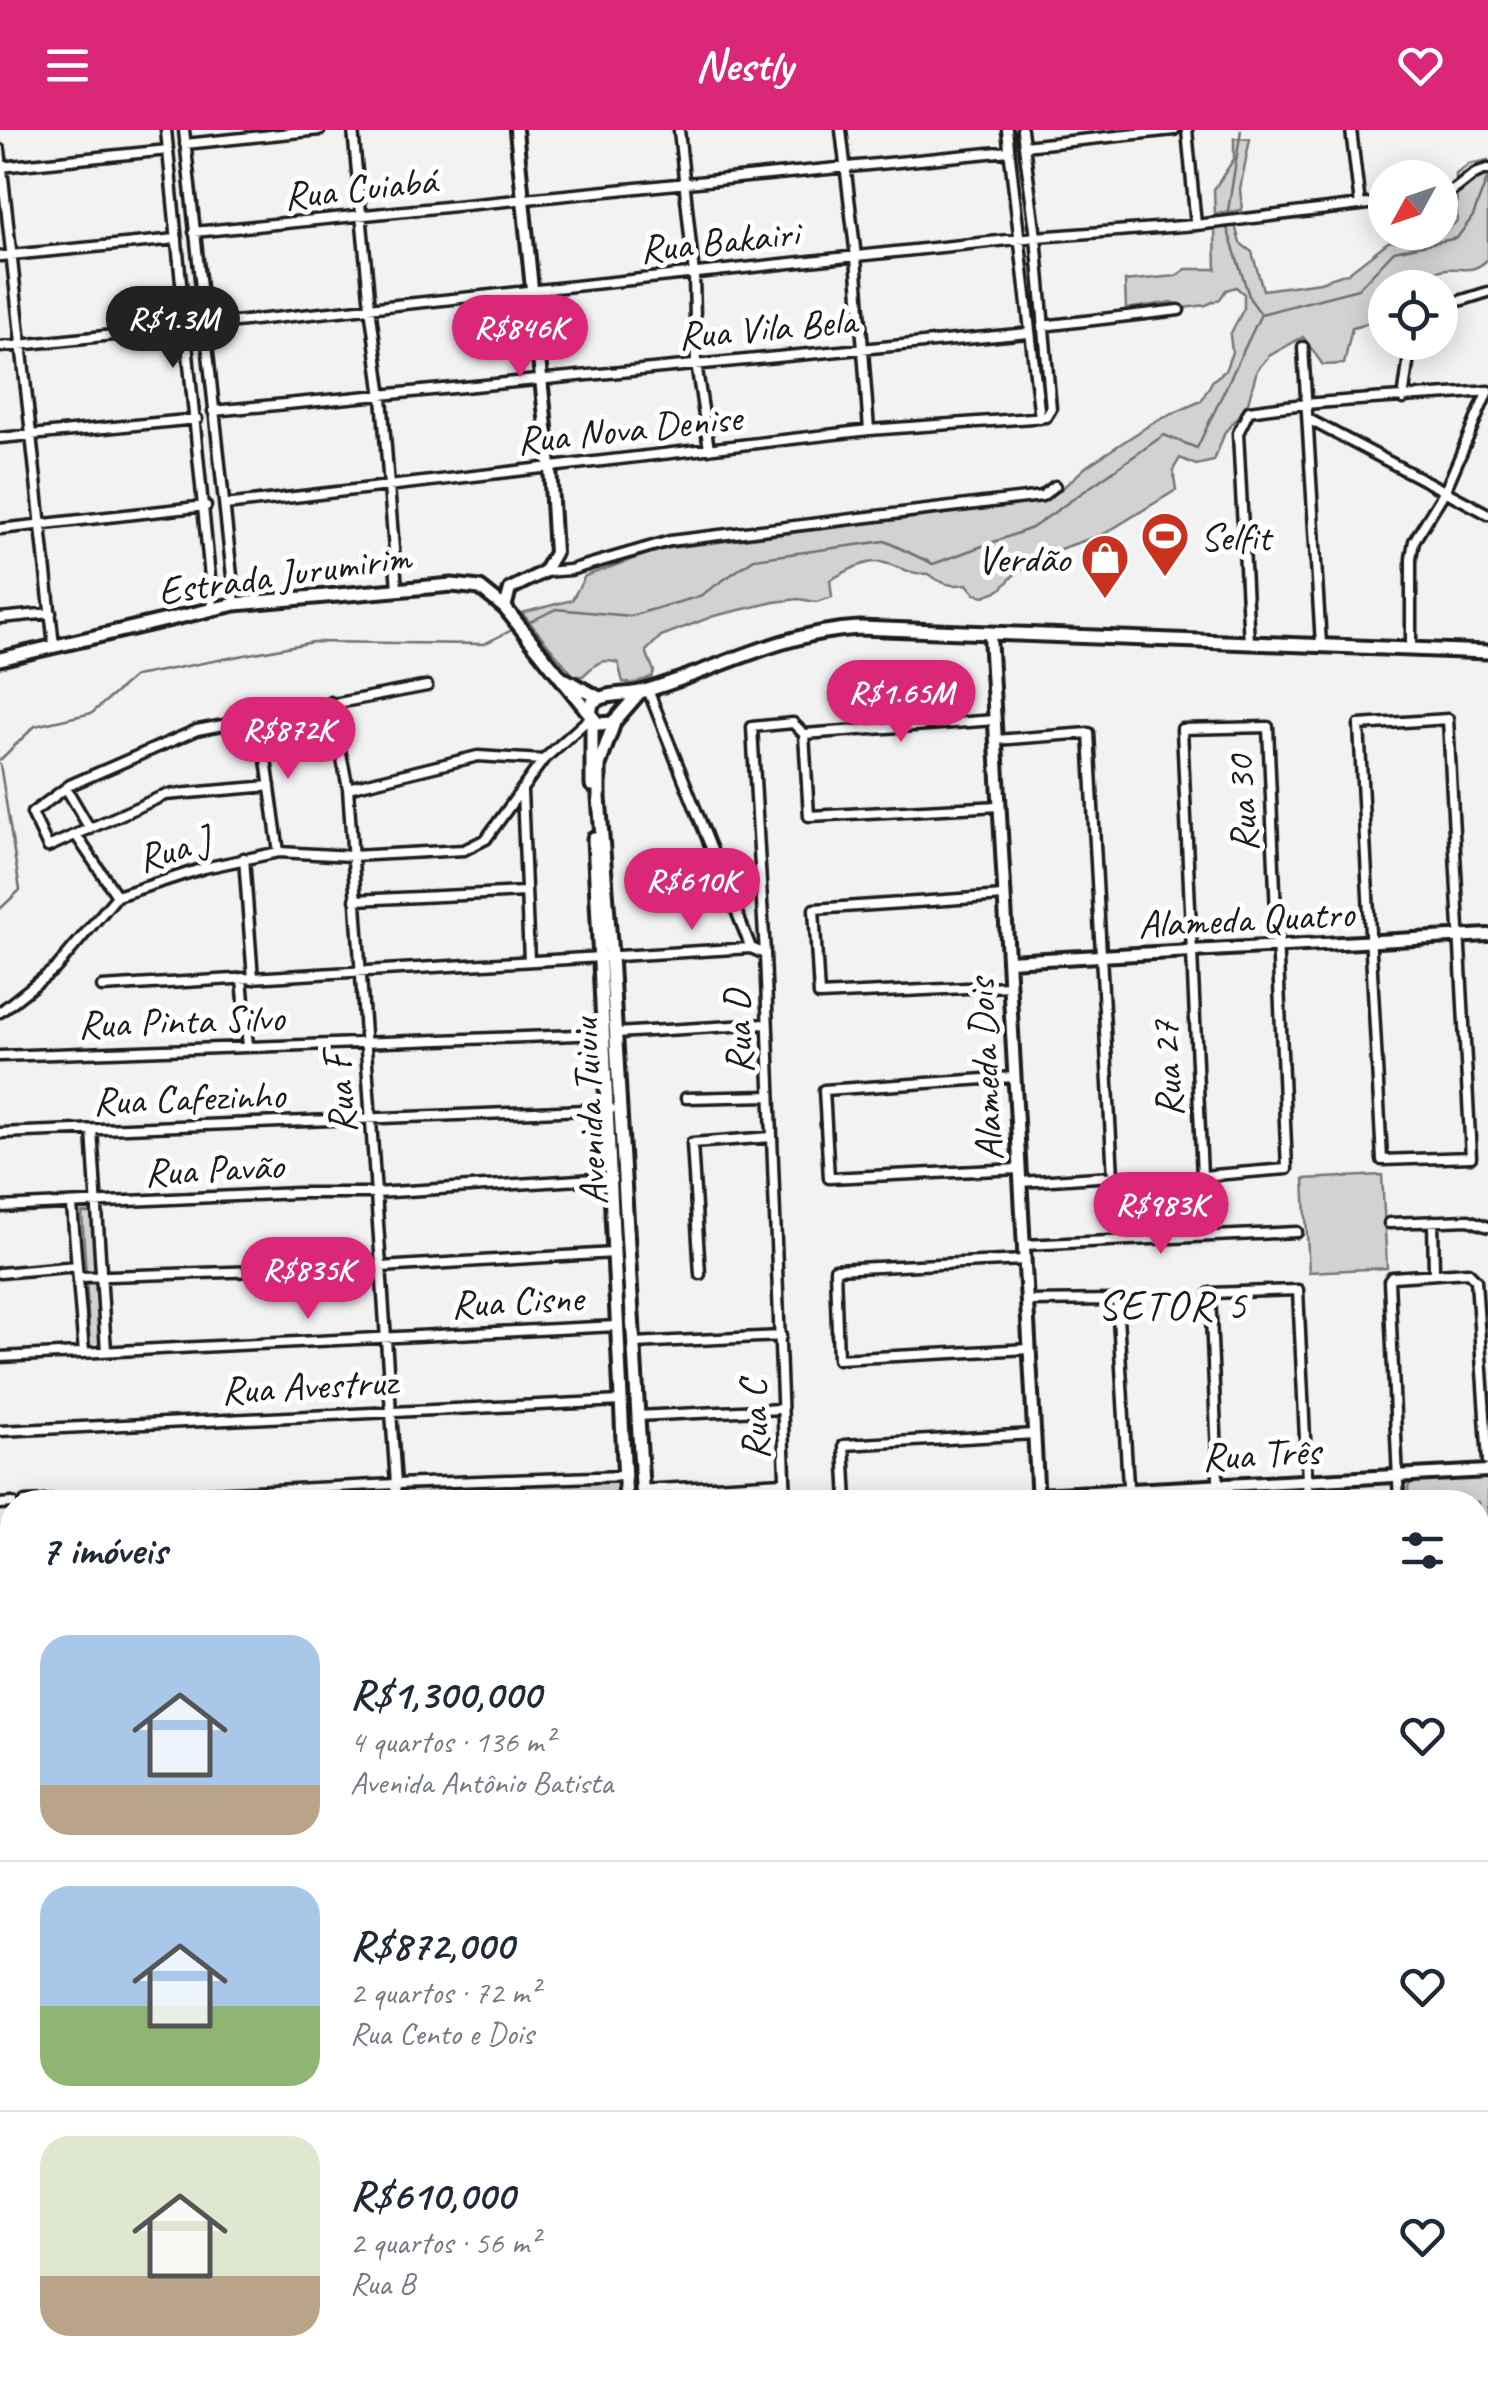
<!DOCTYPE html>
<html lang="pt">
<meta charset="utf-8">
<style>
:root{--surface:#fff;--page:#f2f2f3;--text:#1f2937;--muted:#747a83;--line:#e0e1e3;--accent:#db2777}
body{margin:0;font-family:Caveat,sans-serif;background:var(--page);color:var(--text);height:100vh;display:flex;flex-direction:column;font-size:38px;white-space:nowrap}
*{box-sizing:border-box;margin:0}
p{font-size:32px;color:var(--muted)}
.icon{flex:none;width:55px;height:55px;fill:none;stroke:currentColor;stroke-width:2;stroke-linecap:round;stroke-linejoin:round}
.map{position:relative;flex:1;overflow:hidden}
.drawer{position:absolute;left:0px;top:1360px;width:1490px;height:892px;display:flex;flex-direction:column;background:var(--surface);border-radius:40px 40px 0 0;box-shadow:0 5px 25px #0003}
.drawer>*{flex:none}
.needle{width:65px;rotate:230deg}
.controls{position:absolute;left:1368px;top:30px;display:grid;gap:20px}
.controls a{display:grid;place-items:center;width:90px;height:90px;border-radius:50%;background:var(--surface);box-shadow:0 5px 25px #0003;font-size:50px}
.price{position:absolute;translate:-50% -85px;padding:0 22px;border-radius:35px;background:var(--accent);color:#fff;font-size:32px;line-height:65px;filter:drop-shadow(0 2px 5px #0008)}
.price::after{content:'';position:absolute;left:50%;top:60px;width:30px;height:22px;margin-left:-15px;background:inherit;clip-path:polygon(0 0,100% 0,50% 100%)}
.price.active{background:#222;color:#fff}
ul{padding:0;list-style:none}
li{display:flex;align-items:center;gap:30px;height:250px;padding:0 40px}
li+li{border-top:2px solid var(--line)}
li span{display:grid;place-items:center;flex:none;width:280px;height:200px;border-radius:30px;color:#555}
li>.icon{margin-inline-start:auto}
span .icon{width:120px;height:120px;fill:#fffc;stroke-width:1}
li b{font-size:42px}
h2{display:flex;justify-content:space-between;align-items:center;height:120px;padding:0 40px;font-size:42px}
header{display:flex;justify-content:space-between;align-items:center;height:130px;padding:0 40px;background:var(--accent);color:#fff;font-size:45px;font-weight:700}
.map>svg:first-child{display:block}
.green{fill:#d2d2d2;stroke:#777;stroke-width:2.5}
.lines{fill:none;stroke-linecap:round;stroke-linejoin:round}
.stream{stroke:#707070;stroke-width:2.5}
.canal{stroke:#a8a8a8;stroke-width:10}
.minor-casing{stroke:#1c1c1c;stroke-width:15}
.tertiary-casing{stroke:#1c1c1c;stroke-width:18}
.secondary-casing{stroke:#1c1c1c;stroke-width:19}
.minor{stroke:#fff;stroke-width:8}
.tertiary{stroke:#fff;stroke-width:10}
.secondary{stroke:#fff;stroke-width:11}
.labels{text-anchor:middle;stroke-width:10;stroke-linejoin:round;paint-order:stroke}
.street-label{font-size:40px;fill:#1c1c1c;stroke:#fff}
.poi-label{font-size:40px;fill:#1c1c1c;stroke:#fff;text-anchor:start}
.neighbourhood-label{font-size:42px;letter-spacing:2.5px;fill:#1c1c1c;stroke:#fff}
</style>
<header><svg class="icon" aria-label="menu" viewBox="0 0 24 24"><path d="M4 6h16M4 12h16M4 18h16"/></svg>Nestly<svg class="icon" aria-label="heart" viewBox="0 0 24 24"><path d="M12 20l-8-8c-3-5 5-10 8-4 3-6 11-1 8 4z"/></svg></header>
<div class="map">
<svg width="1488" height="2252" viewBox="0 0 1488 2252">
<rect width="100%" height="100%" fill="#f2f2f2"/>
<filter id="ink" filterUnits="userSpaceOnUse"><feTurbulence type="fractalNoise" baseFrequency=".01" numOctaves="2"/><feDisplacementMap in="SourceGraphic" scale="20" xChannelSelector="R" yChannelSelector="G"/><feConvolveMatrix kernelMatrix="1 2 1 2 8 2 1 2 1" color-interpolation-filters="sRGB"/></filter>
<g filter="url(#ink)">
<path class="green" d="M1234,8l16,1 -10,50 2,21 -27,4 -1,-25 20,-30z
M1488,30v99c-19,18 -25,6 -47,11 -21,4 -36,17 -56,18 0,23 -9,36 -33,40l-8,36 -21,1 -20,-28 -34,19 -12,14 -10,36 -22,26 -11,29 -18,4 -16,-7 -7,12 3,20 -72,44 -59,20 -31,21 -14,15 -16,6 -9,-2 -8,-10c-16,3 -25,0 -39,-10 -24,0 -34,-11 -49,-12 -17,-1 -35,11 -49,18l2,17 -16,5 -17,-3 -25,3 -60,14 -53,20 -15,15 8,20 -2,6 -19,7 -10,-2 -5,-19c-17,-6 -24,2 -35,13h-9l-52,-63 50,-13 13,-24 77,-27 376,-47 19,-9 30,-27 67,-44 47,-21 12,-21 12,-9 7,-19 -2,-17 14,-27v-14l-8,-7 -10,3 -6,9 -14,6 -22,3 -12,-6 -46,7 -1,-28 51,-5 10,-7h30l-1,-40 20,-4 5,18 12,9 11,38 57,-8 28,-9 40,-31 54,-7 15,-14 -1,-47 13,-10z
M1382,1045l5,93 -78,4 -5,-93z
M82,1083h11l4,60 -11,1z
M86,1148h11l4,70h-11z
M1488,1344v73l-10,17v-62h-69l-1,-15 5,-8z
M619,1351l1,18 -74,3h-415z
M1488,1524v653l-10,-7v-629z
M1478,2224l4,4 -1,24h-50l4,-12h43z
M1115,2240h96v12h-95z"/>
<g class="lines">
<path class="stream" d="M1227,87l14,-87
M1226,95l24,74 11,15
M523,495l33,-16 74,7 70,-20 54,-37 131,-18 48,23 99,-36 132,-93 33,13 64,-134 97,-25 36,-38 63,-13 16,-22 15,-40
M0,630l35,-34 57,-13 43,-37 178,-34 171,2 32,-16
M0,634l20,126 -20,19
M1478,2113l10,-54
M1450,2252l1,-12"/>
<path class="canal" d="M1478,1667l10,-16
M1478,1895l10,-7"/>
<g class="minor-casing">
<path id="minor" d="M166,0l47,478
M184,0l51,474
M353,0l17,177 12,90 15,191
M679,0l15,145 2,88 13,86
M841,0l15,127 13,173
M1007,0l33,288
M1187,0l9,95
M1351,0l9,75
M185,14l135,-14
M1024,16l150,-16
M0,20l54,496
M0,37l168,-17
M1440,65c20,-3 28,-23 48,-26
M194,102l815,-81
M0,126l177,-17
M1416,158v-4
M1440,177l48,-15
M1042,196l137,-16
M0,217l1036,-110 160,-12 189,-23
M1303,217l18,298
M1403,269l8,-57
M213,281l815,-78
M1310,290l178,94
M0,308l197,-19
M225,375l644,-75 177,-13 5,-8 -15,-172 -14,-107
M0,399l206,-23
M544,442l26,-2 100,-29 372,-45 13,-10
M0,488l51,-5
M1249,513l-11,-210 11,-22c79,-12 159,-13 239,-20
M1411,518v-90l3,-17 31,-50 43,-100
M648,560l103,258
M330,572l18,86 48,696 -2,18
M260,587l19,135
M1448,589l23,438 -89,3 -23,-435z
M1268,597l19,442 -85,7 -20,-447z
M804,604l191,-14
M996,610l93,-7 24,443 -93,6
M270,656l-105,9 -117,52 -16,-34 38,-28 127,-55 230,-44
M66,658l24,41
M348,658l130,-32 65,4
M522,661l7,170
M76,705l41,61
M244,728l9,121
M1004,766l-190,13 5,86 190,-9
M355,770l170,-8
M242,848l6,69
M102,857l649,-39 14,6
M0,882l56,-44 61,-72 87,-28 75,-16 73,4 112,-6 22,-11 57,-79 48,-43
M616,903l150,-9
M0,926l604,-22
M1014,947l-190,13 5,88 190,-9
M686,968l83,-2
M92,1000l14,221
M0,1003l611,-24
M72,1076l12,147
M0,1077l297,-14h79l234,-15
M1433,1091l1,52
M1389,1093l80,-3 19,7
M1024,1115l273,-13
M1024,1130l-189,9 3,90 191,-10
M0,1143l77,-7
M700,1144l-8,-131 80,-6
M79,1147l302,-10 233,-14
M1027,1171l90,-1 12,202
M633,1213l148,-7
M0,1227l617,-31
M637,1286l145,-7
M0,1301l621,-30
M642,1360l142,-8
M25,1372l371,-18 228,-8
M786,1372l-21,-548 -13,-227 41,-4 11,11 5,82 191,-10
M847,1372l-3,-57 190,-11
M1219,1372l-9,-209 88,-3 10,212
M1399,1372l-10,-221 3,-4 76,-5 8,8 12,181
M0,1374l12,-1
M0,1407l12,-1
M1478,1736l10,8
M0,1792l12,-1
M0,1903l8,102
M3,2024l9,194
M14,2240v12
M87,2240l1,12
M163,2240l1,12
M193,2240l1,12
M528,2240l1,12
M1051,2240v12
M1108,2240l1,12
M1217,2240l1,12
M1271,2240l1,12
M666,2252l194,-11"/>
</g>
<g class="tertiary-casing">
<path id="tertiary" d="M505,478l5,-19 34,-17 11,-19 -5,-86 -34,-337
M990,504l48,868
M1008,831l480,-26
M1037,1365l451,-24
M860,2240l1,12"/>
</g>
<g class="secondary-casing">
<path id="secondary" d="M0,529l235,-55 217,-19 28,3 25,20 93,116 15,-1 26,-30
M566,550l33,18
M590,585l2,-12c13,-11 35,-7 52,-12 73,-21 138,-59 215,-63l629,24
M615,590l-16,45v32l12,159 32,546
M592,655v-66
M594,708l32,664
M1478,1437l10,-17
M1478,1480l10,-17
M1478,1511l10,-16
M0,2005l12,-1
M0,2024h12
M1478,2186l10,6
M1478,2205l10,7
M665,2240l1,12
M691,2240l1,12"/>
</g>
<use href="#minor" class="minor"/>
<use href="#tertiary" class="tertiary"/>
<use href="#secondary" class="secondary"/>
</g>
</g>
<defs>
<g id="stadium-pin" transform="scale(2.5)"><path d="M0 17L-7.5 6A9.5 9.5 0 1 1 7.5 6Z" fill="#c8321e" stroke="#fff"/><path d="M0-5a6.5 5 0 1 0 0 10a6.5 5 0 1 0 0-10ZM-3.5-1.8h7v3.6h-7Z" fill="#fff"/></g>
<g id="shop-pin" transform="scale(2.5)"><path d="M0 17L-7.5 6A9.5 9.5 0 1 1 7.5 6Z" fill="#c8321e" stroke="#fff"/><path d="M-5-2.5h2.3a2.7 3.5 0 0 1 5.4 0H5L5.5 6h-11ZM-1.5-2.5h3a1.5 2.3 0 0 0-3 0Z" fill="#fff"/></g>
</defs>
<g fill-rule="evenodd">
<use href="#stadium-pin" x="1165" y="406"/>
<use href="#shop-pin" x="1105" y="428"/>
</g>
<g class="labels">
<g class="street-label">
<text transform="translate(360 57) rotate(-6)" y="14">Rua Cuiabá</text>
<text transform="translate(719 110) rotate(-6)" y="14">Rua Bakairi</text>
<text transform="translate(767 197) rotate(-5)" y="14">Rua Vila Bela</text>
<text transform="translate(629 298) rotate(-6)" y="14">Rua Nova Denise</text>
<text transform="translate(284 443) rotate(-8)" y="14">Estrada Jurumirim</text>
<text transform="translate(1241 674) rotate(-93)" y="14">Rua 30</text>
<text transform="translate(173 718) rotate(-17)" y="14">Rua J</text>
<text transform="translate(1246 788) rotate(-3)" y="14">Alameda Quatro</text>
<text transform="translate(181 890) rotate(-2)" y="14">Rua Pinta Silvo</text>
<text transform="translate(737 902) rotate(-92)" y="14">Rua D</text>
<text transform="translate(1166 939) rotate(-93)" y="14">Rua 27</text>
<text transform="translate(984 940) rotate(-93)" y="14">Alameda Dois</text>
<text transform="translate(339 964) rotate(-94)" y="14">Rua F</text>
<text transform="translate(189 967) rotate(-2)" y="14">Rua Cafezinho</text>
<text transform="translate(588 982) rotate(-93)" y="14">Avenida Tuiuiu</text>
<text transform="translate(214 1038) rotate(-3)" y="14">Rua Pavão</text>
<text transform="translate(517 1170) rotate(-3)" y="14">Rua Cisne</text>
<text transform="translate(309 1255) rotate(-3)" y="14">Rua Avestruz</text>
<text transform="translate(753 1290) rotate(-92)" y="14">Rua C</text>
<text transform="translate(1261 1323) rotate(-3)" y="14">Rua Três</text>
</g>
<g class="poi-label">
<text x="1200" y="420">Selfit</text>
<text x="1070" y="442" text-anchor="end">Verdão</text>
</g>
<g class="neighbourhood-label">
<text x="1173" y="1189">SETOR 5</text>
</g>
</g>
</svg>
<div class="controls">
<a><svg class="needle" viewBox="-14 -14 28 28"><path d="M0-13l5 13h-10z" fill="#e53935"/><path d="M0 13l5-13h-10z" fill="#747a83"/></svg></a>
<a><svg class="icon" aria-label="locate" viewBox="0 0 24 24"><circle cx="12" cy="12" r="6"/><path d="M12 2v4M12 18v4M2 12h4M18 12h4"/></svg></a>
</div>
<b class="price active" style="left:173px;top:241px">R$1.3M</b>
<b class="price" style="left:520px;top:250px">R$846K</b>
<b class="price" style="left:901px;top:615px">R$1.65M</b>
<b class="price" style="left:288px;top:652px">R$872K</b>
<b class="price" style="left:692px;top:803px">R$610K</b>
<b class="price" style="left:1161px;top:1127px">R$983K</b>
<b class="price" style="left:308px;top:1192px">R$835K</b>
<section class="drawer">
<h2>7 imóveis<svg class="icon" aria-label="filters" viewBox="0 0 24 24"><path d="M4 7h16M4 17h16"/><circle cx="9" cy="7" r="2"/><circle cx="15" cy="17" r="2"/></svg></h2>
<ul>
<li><span style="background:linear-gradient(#a9c7e8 75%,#b9a48a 0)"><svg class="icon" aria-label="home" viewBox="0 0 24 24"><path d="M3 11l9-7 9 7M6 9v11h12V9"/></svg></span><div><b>R$1,300,000</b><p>4 quartos · 136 m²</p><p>Avenida Antônio Batista</p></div><svg class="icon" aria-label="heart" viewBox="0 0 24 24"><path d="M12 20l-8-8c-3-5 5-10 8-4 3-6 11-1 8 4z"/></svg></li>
<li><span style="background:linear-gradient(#a9c7e8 60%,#8fb573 0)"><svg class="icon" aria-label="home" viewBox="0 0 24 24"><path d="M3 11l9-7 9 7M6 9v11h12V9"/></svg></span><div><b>R$872,000</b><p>2 quartos · 72 m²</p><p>Rua Cento e Dois</p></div><svg class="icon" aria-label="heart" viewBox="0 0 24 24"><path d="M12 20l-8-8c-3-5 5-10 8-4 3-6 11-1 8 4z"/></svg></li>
<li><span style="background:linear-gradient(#dfe7d0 70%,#b9a48a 0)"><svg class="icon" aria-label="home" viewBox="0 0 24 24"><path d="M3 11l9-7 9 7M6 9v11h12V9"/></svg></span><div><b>R$610,000</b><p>2 quartos · 56 m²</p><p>Rua B</p></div><svg class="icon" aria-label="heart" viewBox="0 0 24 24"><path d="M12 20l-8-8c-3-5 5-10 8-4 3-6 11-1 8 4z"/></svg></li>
</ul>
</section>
</div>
